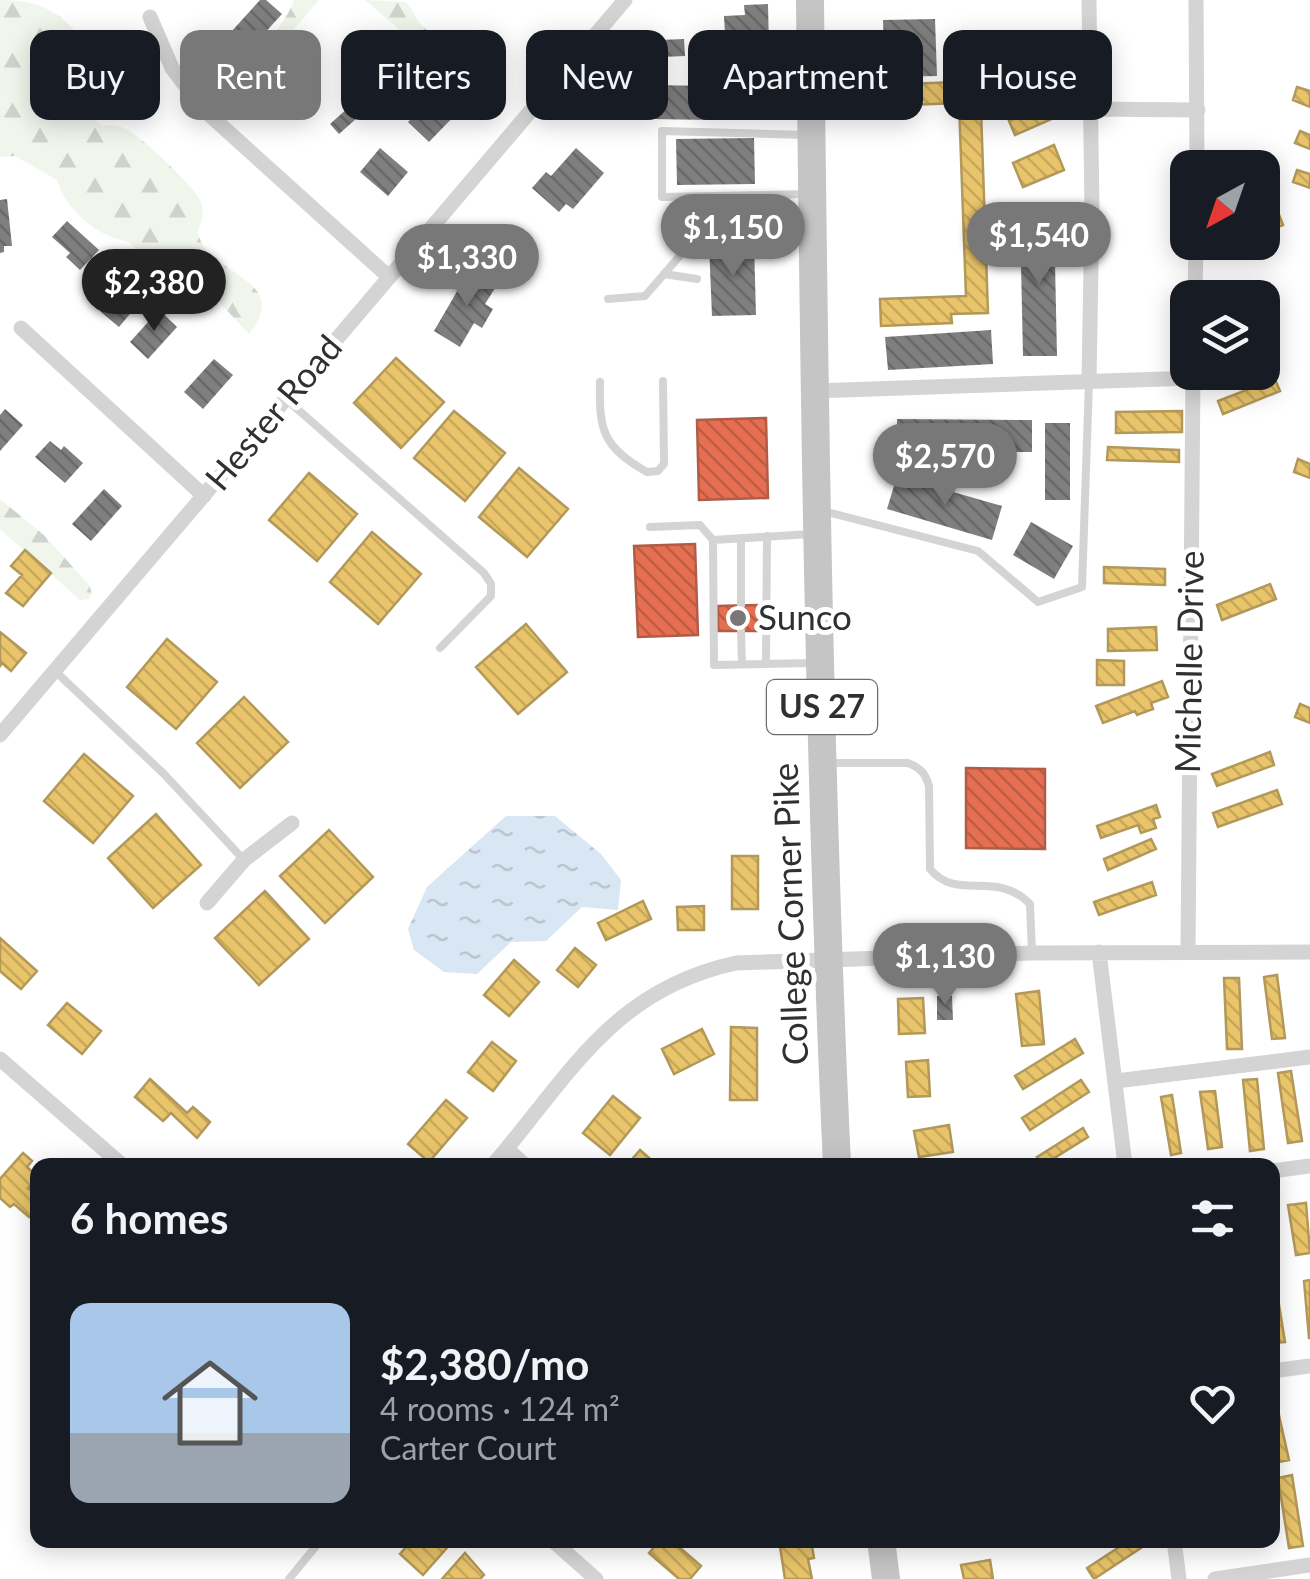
<!DOCTYPE html>
<meta charset="utf-8">
<style>
:root{--surface:#171b24;--page:#20242c;--text:#f1f3f6;--muted:#9ea1a6;--line:#363941;--accent:#787878}
body{margin:0;font-family:Lato,sans-serif;background:var(--page);color:var(--text);height:100vh;display:flex;flex-direction:column;font-size:38px;white-space:nowrap}
*{box-sizing:border-box;margin:0}
p{font-size:32px;color:var(--muted)}
.icon{flex:none;width:55px;height:55px;fill:none;stroke:currentColor;stroke-width:2;stroke-linecap:round;stroke-linejoin:round}
.map{position:relative;flex:1;overflow:hidden}
.sheet{position:absolute;left:30px;top:1158px;width:1250px;height:390px;display:flex;flex-direction:column;background:var(--surface);border-radius:20px;box-shadow:0 5px 25px #0003}
.sheet>*{flex:none}
.hud{position:absolute;left:30px;top:30px;width:1250px;height:90px;display:flex;gap:20px}
.needle{width:65px;rotate:220deg}
.buttons{position:absolute;left:1170px;top:150px;display:grid;gap:20px}
.buttons a{display:grid;place-items:center;width:110px;height:110px;border-radius:20px;background:var(--surface);box-shadow:0 5px 25px #0003;font-size:50px}
.price{position:absolute;translate:-50% -85px;padding:0 22px;border-radius:35px;background:var(--accent);color:#fff;font-size:32px;line-height:65px;filter:drop-shadow(0 2px 5px #0008)}
.price::after{content:'';position:absolute;left:50%;top:60px;width:30px;height:22px;margin-left:-15px;background:inherit;clip-path:polygon(0 0,100% 0,50% 100%)}
.price.selected{background:#222;color:#fff}
ul{padding:0;list-style:none}
li{display:flex;align-items:center;gap:30px;height:250px;padding:0 40px}
li+li{border-top:2px solid var(--line)}
li span{display:grid;place-items:center;flex:none;width:280px;height:200px;border-radius:20px;color:#555}
li>.icon{margin-inline-start:auto}
span .icon{width:120px;height:120px;fill:#fffc;stroke-width:1}
li b{font-size:42px}
h2{display:flex;justify-content:space-between;align-items:center;height:120px;padding:0 40px;font-size:42px}
.pill{padding:0 35px;border-radius:20px;background:var(--surface);box-shadow:0 5px 25px #0003;font-size:35px;line-height:90px}
.pill.selected{background:var(--accent);color:#fff}
.map>svg:first-child{display:block}
.forest{fill:url(#forest-firs)}
.water{fill:url(#water-ripples)}
.homes{fill:url(#homes-back-hatch);stroke:#b29859;stroke-width:2.5}
.shops{fill:url(#shops-back-hatch);stroke:#b05c47;stroke-width:2.5}
.building{fill:url(#building-back-hatch)}
.lines{fill:none;stroke-linecap:round;stroke-linejoin:round}
.service{stroke:#d4d4d4;stroke-width:8}
.minor{stroke:#d4d4d4;stroke-width:15}
.trunk{stroke:#c5c5c5;stroke-width:28}
.poi-dot{fill:#787878;stroke:#fff;stroke-width:4}
.labels{text-anchor:middle;stroke-width:10;stroke-linejoin:round;paint-order:stroke}
.shield{fill:#fff;stroke:#6e6e6e;stroke-width:2.5}
.shield-label{font-size:32px;font-weight:bold;fill:#303030}
.street-label{font-size:35px;fill:#303030;stroke:#fff}
.poi-label{font-size:35px;fill:#303030;stroke:#fff;text-anchor:start}
</style>
<div class="map">
<svg width="1310" height="1579" viewBox="0 0 1310 1579">
<defs>
<pattern id="forest-firs" width="22" height="20" patternUnits="userSpaceOnUse" patternTransform="scale(2.5)"><rect width="22" height="20" fill="#f1f6ed"/><path d="M5 1l3.5 6h-7zM16 11l3.5 6h-7z" fill="#cfd3cc"/></pattern>
<pattern id="water-ripples" width="26" height="14" patternUnits="userSpaceOnUse" patternTransform="scale(2.5)"><rect width="26" height="14" fill="#d9e6f4"/><path d="M2 4q2-2 4 0t4 0M15 11q2-2 4 0t4 0" fill="none" stroke="#bbc6d2"/></pattern>
<pattern id="homes-back-hatch" width="6" height="6" patternUnits="userSpaceOnUse" patternTransform="scale(2.5)"><rect width="6" height="6" fill="#e9c46a"/><path d="M-1 5l2 2M0 0l6 6M5-1l2 2" fill="none" stroke="#c8a95c"/></pattern>
<pattern id="shops-back-hatch" width="6" height="6" patternUnits="userSpaceOnUse" patternTransform="scale(2.5)"><rect width="6" height="6" fill="#e76f51"/><path d="M-1 5l2 2M0 0l6 6M5-1l2 2" fill="none" stroke="#bc5c44"/></pattern>
<pattern id="building-back-hatch" width="6" height="6" patternUnits="userSpaceOnUse" patternTransform="scale(2.5)"><rect width="6" height="6" fill="#7f7f7f"/><path d="M-1 5l2 2M0 0l6 6M5-1l2 2" fill="none" stroke="#686868"/></pattern>
</defs>
<rect width="100%" height="100%" fill="#fff"/>
<path class="forest" d="M0,0c48,0 67,17 94,55 -27,35 -31,44 9,71 8,-2 15,-1 23,3 15,7 69,58 75,73 4,11 0,20 -4,31 4,7 6,16 13,21 27,25 75,35 39,80l-29,-31 -10,9 -83,-71c-29,-3 -63,-34 -70,-61l-42,-24 -15,1z
M294,0h25l-25,29 -8,23 -14,20 -35,22 -10,-8c19,-31 55,-51 67,-86z
M365,0l41,2c6,7 7,11 12,19 5,8 15,11 21,21l-3,8 -6,1 -30,-21z
M0,499l45,37 44,49 3,8 -3,6 -9,1 -80,-71z"/>
<path class="water" d="M506,816h49l46,38 20,26 -3,30 -36,-3 -36,34 -35,1 -34,32 -33,-2 -30,-22 -6,-21 19,-42z"/>
<path class="homes" d="M980,81l8,232 -37,1 1,9 -71,3 -1,-27 86,-3 -7,-193 -77,3 -1,-21z
M1297,87l13,4v16l-17,-7z
M1063,97l7,14 -55,24 -6,-14z
M1300,131l10,4v14l-15,-6z
M1054,145l10,25 -41,17 -10,-24z
M1297,170l13,4v14l-17,-6z
M1278,212l5,13 -21,8v-15z
M396,358l48,44 -43,46 -47,-45z
M1275,379l5,12 -57,23 -5,-13z
M454,411l51,42 -40,48 -51,-43z
M1182,411v21l-66,1v-21z
M1108,447l71,3v12l-72,-2z
M1298,459l12,5v14l-16,-6z
M519,468l49,41 -41,48 -48,-40z
M309,473l48,41 -40,47 -48,-41z
M372,532l49,42 -43,50 -48,-42z
M25,550l26,23 -28,33 -17,-13 16,-18 -11,-9z
M1104,567l61,2v16l-61,-2z
M1270,584l6,15 -54,21 -5,-15z
M526,624l41,48 -49,42 -42,-47z
M1156,627l1,23 -49,1v-22z
M0,632l26,21 -15,18 -9,-8 -2,3z
M167,639l50,43 -41,47 -49,-42z
M1097,660l27,1v24h-27z
M1162,681l6,16 -17,6 2,6 -16,6 -2,-4 -32,12 -7,-17z
M244,697l44,45 -48,46 -43,-45z
M1300,704l10,4v15l-15,-6z
M1270,752l4,13 -57,21 -5,-12z
M84,754l49,42 -40,47 -49,-42z
M1277,790l5,14 -64,23 -5,-14z
M1156,805l4,12 -7,2 3,9 -15,5 -3,-8 -37,13 -4,-12z
M156,814l45,51 -48,43 -45,-50z
M329,830l44,47 -48,46 -45,-47z
M1151,839l5,10 -48,21 -4,-11z
M732,856h26v53h-26z
M1152,882l4,13 -57,20 -5,-13z
M265,891l44,48 -50,46 -44,-47z
M643,901l8,18 -45,21 -8,-17z
M704,906v24h-26l-1,-23z
M0,938l37,33 -16,18 -21,-18z
M575,948l21,17 -18,22 -21,-17z
M514,960l25,22 -30,34 -25,-21z
M1277,975l8,63 -13,1 -8,-62z
M1224,978h15l3,71h-15z
M1039,991l5,53 -22,2 -6,-52z
M923,998l2,35 -26,1 -1,-35z
M67,1003l34,28 -19,23 -34,-29z
M731,1027l26,1v72h-27z
M702,1029l12,25 -40,20 -12,-25z
M1075,1039l8,14 -60,36 -8,-13z
M492,1042l24,19 -23,30 -25,-19z
M928,1060l2,36 -22,1 -2,-35z
M1291,1071l11,70 -14,2 -10,-70z
M150,1079l37,34 6,-6 17,15 -13,16 -26,-25 -8,8 -28,-24z
M1257,1079l7,70 -14,2 -7,-71z
M1081,1080l8,12 -59,38 -8,-12z
M1215,1091l7,56 -14,2 -8,-57z
M1172,1095l9,58 -10,2 -10,-58z
M613,1096l27,22 -30,37 -27,-22z
M446,1100l21,18 -38,44 -21,-18z
M949,1125l4,27 -34,5 -5,-26z
M1083,1128l5,9 -45,28 -6,-8z
M640,1150l17,15h-30z
M23,1153l9,8 -5,6 11,10 -10,11 10,8v12l-9,9 -15,-13 -4,3 -10,-9v-19z
M1306,1203l4,50 -14,2 -8,-50z
M1310,1280v58h-1l-5,-57z
M1276,1286l9,56 -13,1v-56z
M1272,1402h4l13,58 -15,3z
M1292,1475l11,71 -14,2 -11,-70z
M399,1540l34,2 20,-1 -30,34 -23,-21 6,-7z
M660,1540h11l30,26 -11,13h-11l-30,-26z
M779,1540h32l3,18 -6,1 4,20h-27z
M1130,1540h23l-59,39 -7,-11z
M465,1553l19,22 -4,4h-38z
M990,1560l3,19h-29l-3,-14z"/>
<path class="shops" d="M766,418l2,80 -69,2 -2,-80z
M695,544l3,91 -60,2 -4,-91z
M758,605l1,26h-41v-25z
M966,768l79,1v80l-79,-1z"/>
<path class="building" d="M260,0h6l16,14 -32,35 -19,-17z
M768,4l1,45 -23,1 -1,-16h-20l-1,-18 21,-1 -1,-10z
M935,19l2,57 -52,1 -2,-57z
M660,34v6l24,-1 1,17 -24,1v8h-21v-8h-8v-16h7v-6z
M651,85l60,1 -1,34 -59,-1z
M437,92l21,20 -29,30 -21,-20z
M348,108l9,10 -18,16 -9,-10z
M754,138l1,46 -78,1 -1,-46z
M380,148l28,24 -20,24 -28,-24z
M576,148l28,25 -31,36 -7,-5 -7,8 -27,-24 14,-16 5,4z
M7,199l5,47h-8v6l-4,1v-53z
M1054,217l3,139h-34l-3,-138z
M67,221l32,29 -19,20 -14,-13 4,-4 -18,-16z
M754,243l2,72 -44,1 -3,-72z
M470,269l27,16 -12,19 8,5 -11,19 -8,-5 -14,24 -26,-16z
M109,277l30,26 -20,24 -19,-16 5,-6 -12,-9z
M159,310l18,17 -29,32 -18,-17z
M991,330l2,34 -105,6 -3,-33z
M214,359l19,16 -30,34 -19,-17z
M5,409l18,16 -23,26v-36z
M897,419l135,1v32l-135,-1z
M1045,423h25v77h-25z
M50,441l11,9 3,-4 19,17 -18,20 -30,-26z
M897,476l105,30 -10,34 -105,-31z
M104,489l18,17 -31,35 -19,-17z
M1031,522l42,24 -19,33 -41,-24z
M937,996h15l1,24h-16z"/>
<g class="lines">
<path class="service" d="M807,194l-145,3v-66l145,4
M664,274l33,5
M608,299l37,-3 52,-60 11,-5 53,1
M600,382c-1,47 2,65 47,90l11,-1 6,-7 -1,-83
M287,400l197,173 7,11v12l-51,52
M823,511l155,40 60,51 44,-15 7,-206
M650,527l50,-2 13,15
M811,534l-98,6 1,125 98,-2
M741,538v67
M741,631l1,33
M766,664l1,-128
M55,671l109,103 80,86
M830,763h78c12,5 17,9 21,23l1,83c27,33 66,0 100,35l2,49
M289,1579l32,-39"/>
<path class="minor" d="M1089,0l3,210 -3,171
M1196,0l1,168
M150,17l22,51 31,41 186,168
M1088,109l110,1
M1195,298l1,-56
M21,328l183,168
M814,391l379,-13
M0,735l625,-735
M207,903l37,-43 48,-37
M1188,951l5,-579
M1099,952l26,213
M0,1059l122,106
M1116,1081l194,-24
M507,1149l18,16
M493,1165c77,-90 119,-175 243,-202l296,-10 278,-1
M1272,1171l38,-5
M1272,1371l38,-5
M552,1540l44,39
M1174,1540l5,39
M1215,1579l95,-14"/>
<path class="trunk" d="M810,0c4,388 9,777 27,1165
M881,1540l5,39"/>
</g>
<circle class="poi-dot" cx="738" cy="618" r="10"/>
<g class="labels">
<rect class="shield" x="767" y="680" width="110" height="54" rx="8"/>
<g class="shield-label">
<text x="822" y="718">US 27</text>
</g>
<g class="street-label">
<text transform="translate(274 413) rotate(-50)" y="12">Hester Road</text>
<text transform="translate(1190 662) rotate(-89)" y="12">Michelle Drive</text>
<text transform="translate(791 914) rotate(-92)" y="12">College Corner Pike</text>
</g>
<g class="poi-label">
<text x="758" y="630">Sunco</text>
</g>
</g>
</svg>
<div class="buttons">
<a><svg class="needle" viewBox="-14 -14 28 28"><path d="M0-13l5 13h-10z" fill="#e53935"/><path d="M0 13l5-13h-10z" fill="#9ea1a6"/></svg></a>
<a><svg class="icon" aria-label="layers" viewBox="0 0 24 24"><path d="M12 4l9 5-9 5-9-5zM3 14l9 5 9-5"/></svg></a>
</div>
<b class="price" style="left:733px;top:279px">$1,150</b>
<b class="price" style="left:1039px;top:287px">$1,540</b>
<b class="price" style="left:467px;top:309px">$1,330</b>
<b class="price selected" style="left:154px;top:334px">$2,380</b>
<b class="price" style="left:945px;top:508px">$2,570</b>
<b class="price" style="left:945px;top:1008px">$1,130</b>
<div class="hud">
<a class="pill">Buy</a>
<a class="pill selected">Rent</a>
<a class="pill">Filters</a>
<a class="pill">New</a>
<a class="pill">Apartment</a>
<a class="pill">House</a>
</div>
<section class="sheet">
<h2>6 homes<svg class="icon" aria-label="filters" viewBox="0 0 24 24"><path d="M4 7h16M4 17h16"/><circle cx="9" cy="7" r="2"/><circle cx="15" cy="17" r="2"/></svg></h2>
<ul>
<li><span style="background:linear-gradient(#a9c7e8 65%,#9aa5b1 0)"><svg class="icon" aria-label="home" viewBox="0 0 24 24"><path d="M3 11l9-7 9 7M6 9v11h12V9"/></svg></span><div><b>$2,380/mo</b><p>4 rooms · 124 m²</p><p>Carter Court</p></div><svg class="icon" aria-label="heart" viewBox="0 0 24 24"><path d="M12 20l-8-8c-3-5 5-10 8-4 3-6 11-1 8 4z"/></svg></li>
</ul>
</section>
</div>
